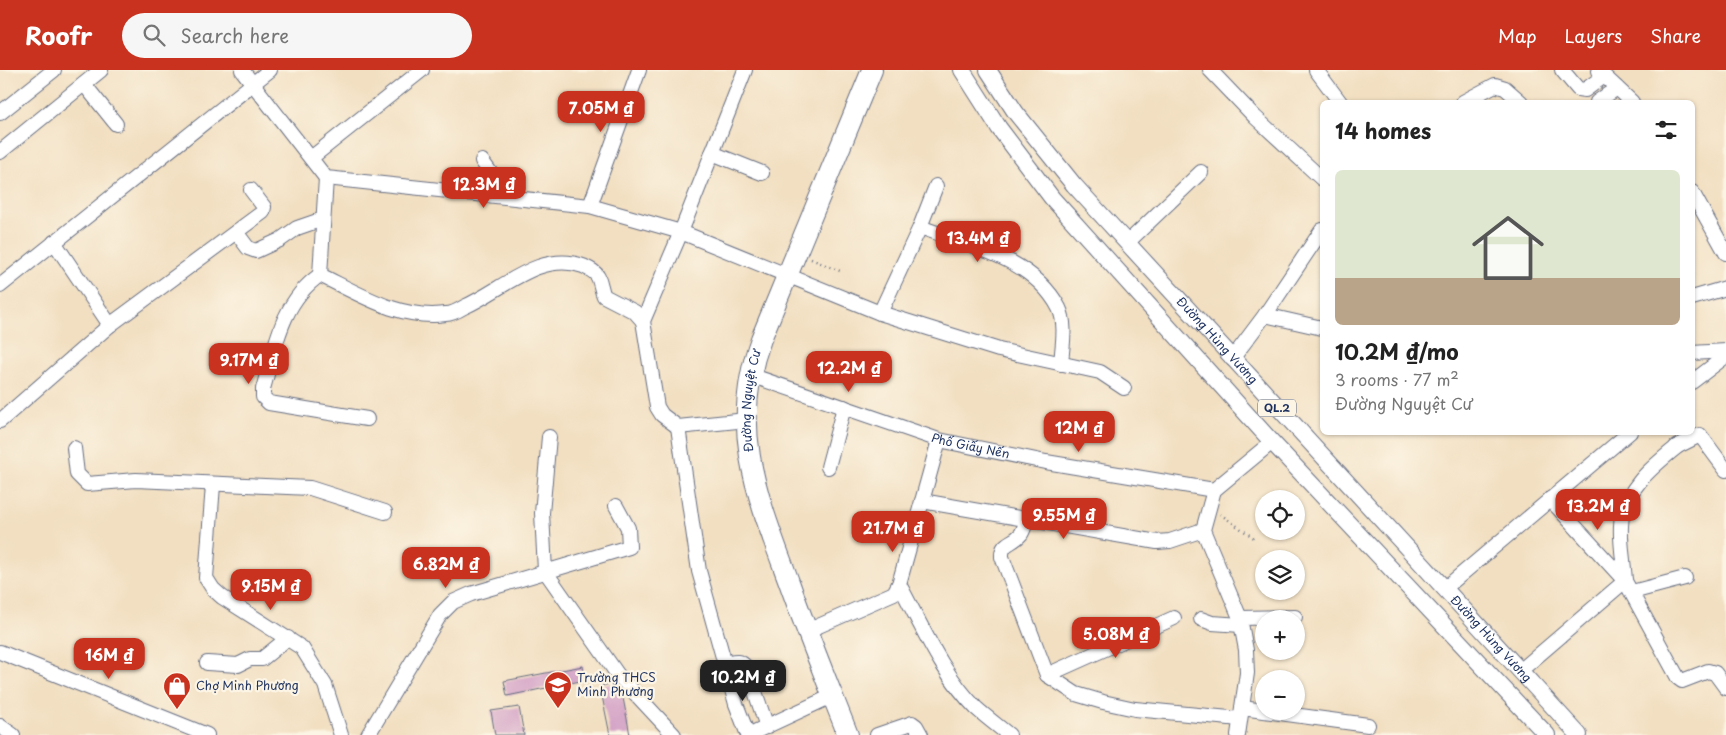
<!DOCTYPE html>
<meta charset="utf-8">
<style>
:root{--surface:#fff;--page:#f6f6f6;--text:#222;--muted:#767676;--accent:#c8321e}
body{margin:0;font-family:"Playpen Sans",sans-serif;background:var(--page);color:var(--text);height:100vh;display:flex;flex-direction:column;font-size:19px;white-space:nowrap}
*{box-sizing:border-box;margin:0}
p{font-size:16px;color:var(--muted)}
.icon{flex:none;width:28px;height:28px;fill:none;stroke:currentColor;stroke-width:2;stroke-linecap:round;stroke-linejoin:round}
.map{position:relative;flex:1;overflow:hidden}
.panel{position:absolute;left:1320px;top:30px;width:375px;height:335px;display:flex;flex-direction:column;background:var(--surface);border-radius:8px;box-shadow:0 1px 4px #0004}
.panel>*{flex:none}
.tools{position:absolute;left:1255px;top:420px;display:grid;gap:10px}
.tools a{display:grid;place-items:center;width:50px;height:50px;border-radius:50%;background:var(--surface);box-shadow:0 1px 4px #0004;font-size:25px}
.price{position:absolute;translate:-50% -42px;padding:0 11px;border-radius:10px;background:var(--accent);color:#fff;font-size:16px;line-height:32px;filter:drop-shadow(0 1px 2px #0008)}
.price::after{content:'';position:absolute;left:50%;top:30px;width:15px;height:11px;margin-left:-8px;background:inherit;clip-path:polygon(0 0,100% 0,50% 100%)}
.price.active{background:#222;color:#fff}
ul{padding:0;list-style:none}
li{display:grid;align-content:center;gap:10px;height:265px;padding:0 15px}
li span{display:grid;place-items:center;height:155px;border-radius:8px;color:#555}
li>.icon{margin-inline-start:auto}
span .icon{width:90px;height:90px;fill:#fffc;stroke-width:1}
li b{font-size:21px}
h2{display:flex;justify-content:space-between;align-items:center;height:60px;padding:0 15px;font-size:21px}
header{display:flex;align-items:center;gap:30px;box-sizing:border-box;height:70px;padding:0 25px;background:var(--accent);color:#fff}
header strong{font-size:24px}
nav{display:flex;gap:28px;margin-inline-start:auto;font-size:18px}
.search{width:350px;height:45px;background:var(--page);display:flex;align-items:center;gap:12px;box-sizing:border-box;padding:0 18px;border-radius:28px;color:var(--muted);font-size:19px}
.map>svg:first-child{display:block}
.building{fill:#d29ec5}
.lines{fill:none;stroke-linecap:round;stroke-linejoin:round}
.minor-casing{stroke:#666d81;stroke-width:16}
.major-casing{stroke:#666d81;stroke-width:18}
.highway-casing{stroke:#666d81;stroke-width:22}
.path{stroke:#666d81;stroke-width:2.5;stroke-dasharray:1 4;stroke-linecap:butt}
.minor{stroke:#fff;stroke-width:14}
.major{stroke:#fff;stroke-width:16}
.highway{stroke:#fff;stroke-width:20}
.labels{text-anchor:middle;stroke-width:4.5;stroke-linejoin:round;paint-order:stroke}
.shield{fill:#fcf5e5;stroke:#5e6a86;stroke-width:1}
.shield-label{font-size:11px;font-weight:bold;fill:#1b2f5e}
.street-label{font-size:12px;fill:#1b2f5e;stroke:#fcf5e5}
.poi-label{font-size:12px;fill:#1b2f5e;stroke:#fcf5e5;text-anchor:start}
</style>
<header>
<strong>Roofr</strong>
<div class="search"><svg class="icon" aria-label="search" viewBox="0 0 24 24"><circle cx="10" cy="10" r="6"/><path d="M15 15l6 6"/></svg>Search here</div>
<nav><a>Map</a><a>Layers</a><a>Share</a></nav>
</header>
<div class="map">
<svg width="1726" height="665" viewBox="0 0 1726 665">
<rect width="100%" height="100%" fill="#fcf5e5"/>
<filter id="ink" filterUnits="userSpaceOnUse"><feTurbulence type="fractalNoise" baseFrequency=".02" numOctaves="2"/><feDisplacementMap in="SourceGraphic" scale="10" xChannelSelector="R" yChannelSelector="G"/><feConvolveMatrix kernelMatrix="1 2 1 2 8 2 1 2 1" color-interpolation-filters="sRGB"/></filter>
<filter id="wash" filterUnits="userSpaceOnUse"><feTurbulence type="fractalNoise" baseFrequency=".0096" numOctaves="4" result="noise"/><feDisplacementMap in="SourceGraphic" scale="20" xChannelSelector="R" yChannelSelector="G"/><feGaussianBlur stdDeviation="1.12" result="paint"/><feColorMatrix in="noise" values="0 0 0 0 0 0 0 0 0 0 0 0 0 0 0 0 0 1.4 0 .05"/><feComposite in="paint" operator="in"/></filter>
<g filter="url(#wash)">
<rect width="100%" height="100%" fill="#f2dfc1"/>
<g id="blocks">
<path class="building" d="M583,596l2,14 -78,16 -3,-15z
M620,612l10,53h-20l-10,-49z
M519,637l5,28h-29l-4,-24z"/>
</g>
</g>
<g filter="url(#ink)">
<use href="#blocks" fill-opacity="0" stroke="#666d81" stroke-width="1"/>
<g class="lines">
<g class="minor-casing">
<g id="minor">
<path d="M242,0l84,108 264,28 91,26 199,81 119,37 101,22 24,16"/>
<path d="M745,0l-64,162 -38,89 14,86 5,8 16,12 69,-7"/>
<path d="M1210,0l45,47 67,62"/>
<path d="M1316,0l24,32"/>
<path d="M1562,0l16,19 7,1 19,-14"/>
<path d="M1599,1l33,31"/>
<path d="M84,14l32,40"/>
<path d="M1463,32l32,-17 10,3 16,14"/>
<path d="M1597,32l20,-14"/>
<path d="M0,43l54,-43"/>
<path d="M0,82l101,-82"/>
<path d="M712,83l50,20"/>
<path d="M311,88l111,-88"/>
<path d="M482,91l26,36"/>
<path d="M1692,122l34,61"/>
<path d="M590,136l49,-136"/>
<path d="M920,157l16,-41"/>
<path d="M236,162l12,16 8,3 24,-11 17,-12 26,-9"/>
<path d="M54,172l56,83"/>
<path d="M1127,173l74,-71"/>
<path d="M320,205c41,20 80,45 126,39 6,0 13,-4 18,-7 37,-16 76,-57 119,-41 6,3 12,5 15,11 3,6 3,13 6,19l31,16 8,9"/>
<path d="M320,205c-38,26 -45,72 -57,114v8l6,6 98,16"/>
<path d="M320,205l6,-97"/>
<path d="M0,216l270,-216"/>
<path d="M1692,228l34,-10"/>
<path d="M880,243l40,-86c48,18 113,31 139,81 8,16 3,39 2,56"/>
<path d="M1265,245l57,13"/>
<path d="M1692,283l34,-2"/>
<path d="M1232,289l33,-44 57,-85"/>
<path id="s1" d="M750,305l189,65 107,22 168,28 58,-48"/>
<path d="M1692,312l34,-26"/>
<path d="M0,351l110,-96 153,-113 1,-5 -13,-17"/>
<path d="M678,357l21,144 37,133 12,31 84,-39"/>
<path d="M549,367l-7,76 3,58 73,104 56,60"/>
<path d="M1676,377l24,-12 26,35"/>
<path d="M74,378l3,26 10,10 49,-4 174,8 75,24"/>
<path d="M828,397l16,-60"/>
<path d="M213,415l-7,93 7,11 9,8 80,51 23,37 16,50"/>
<path d="M1214,420l-11,40 37,88 6,32 1,23 -9,62"/>
<path d="M1550,429l75,82 53,97 4,3 26,-10 7,2 11,15"/>
<path d="M922,431l235,41 13,-1 33,-11"/>
<path d="M1027,449c-2,5 -3,11 -6,15 -8,10 -20,8 -19,23l45,118 29,19 27,8 32,7 105,10"/>
<path d="M1625,511c-1,-18 -5,-37 -4,-55 1,-35 32,-60 57,-80"/>
<path d="M899,514c23,42 43,90 77,124 10,9 22,18 33,27"/>
<path d="M1444,519l186,-157"/>
<path d="M1632,522l53,-14"/>
<path d="M1240,548l55,-1"/>
<path d="M1201,549l11,4 29,2"/>
<path d="M807,561l87,-38 5,-9 40,-144"/>
<path d="M0,582l207,83"/>
<path d="M207,593l31,2 12,-6h12l26,-21"/>
<path d="M725,594c10,-2 15,-5 22,4l20,59"/>
<path d="M1520,601l105,-90"/>
<path d="M1047,605l127,-57"/>
<path d="M1242,638l126,17"/>
<path d="M0,656l13,9"/>
<path d="M368,665l72,-120 13,-13 18,-8 158,-47 -1,-19 -12,-22"/>
<path d="M877,665l35,-12 4,3 5,9"/>
</g>
</g>
<g class="major-casing">
<g id="major">
<path d="M962,0l37,58 53,70 220,244 275,293"/>
<path id="s2" d="M988,0l28,43 58,72 505,550"/>
</g>
</g>
<g class="highway-casing">
<g id="highway">
<path id="s3" d="M848,665c-20,-51 -41,-102 -59,-153 -31,-84 -61,-154 -28,-243l111,-269"/>
</g>
</g>
<path class="path" d="M811,189l29,12
M1220,444l34,24"/>
<use href="#minor" class="minor"/>
<use href="#major" class="major"/>
<use href="#highway" class="highway"/>
</g>
</g>
<defs>
<g id="school-pin" transform="scale(1.4375)"><path d="M0 17L-7.5 6A9.5 9.5 0 1 1 7.5 6Z" fill="#c8321e" stroke="#fcf5e5"/><path d="M0-5L7-2L0 1L-7-2ZM-4 1L0 2.5L4 1V4Q0 6-4 4Z" fill="#fff"/></g>
<g id="shop-pin" transform="scale(1.4375)"><path d="M0 17L-7.5 6A9.5 9.5 0 1 1 7.5 6Z" fill="#c8321e" stroke="#fcf5e5"/><path d="M-5-2.5h2.3a2.7 3.5 0 0 1 5.4 0H5L5.5 6h-11ZM-1.5-2.5h3a1.5 2.3 0 0 0-3 0Z" fill="#fff"/></g>
</defs>
<g fill-rule="evenodd">
<use href="#school-pin" x="558" y="615"/>
<use href="#shop-pin" x="177" y="616"/>
</g>
<g class="labels">
<rect class="shield" x="1258" y="329.5" width="38" height="17" rx="4"/>
<g class="shield-label">
<text x="1277" y="342">QL.2</text>
</g>
<g class="street-label">
<text dy="4" stroke="none"><textPath href="#s2" startOffset="355">Đường Hùng Vương</textPath></text>
<text dy="4" stroke="none"><textPath href="#s3" startOffset="352">Đường Nguyệt Cư</textPath></text>
<text dy="4" stroke="none"><textPath href="#s1" startOffset="232">Phố Giấy Nến</textPath></text>
<text dy="4" stroke="none"><textPath href="#s2" startOffset="760">Đường Hùng Vương</textPath></text>
</g>
<g class="poi-label">
<text x="577" y="612">Trường THCS<tspan x="577" dy="14">Minh Phương</tspan></text>
<text x="196" y="620">Chợ Minh Phương</text>
</g>
</g>
</svg>
<div class="tools">
<a><svg class="icon" aria-label="locate" viewBox="0 0 24 24"><circle cx="12" cy="12" r="6"/><path d="M12 2v4M12 18v4M2 12h4M18 12h4"/></svg></a>
<a><svg class="icon" aria-label="layers" viewBox="0 0 24 24"><path d="M12 4l9 5-9 5-9-5zM3 14l9 5 9-5"/></svg></a>
<a>+</a>
<a>−</a>
</div>
<b class="price" style="left:601px;top:63px">7.05M ₫</b>
<b class="price" style="left:484px;top:139px">12.3M ₫</b>
<b class="price" style="left:978px;top:193px">13.4M ₫</b>
<b class="price" style="left:249px;top:315px">9.17M ₫</b>
<b class="price" style="left:849px;top:323px">12.2M ₫</b>
<b class="price" style="left:1079px;top:383px">12M ₫</b>
<b class="price" style="left:1598px;top:461px">13.2M ₫</b>
<b class="price" style="left:1064px;top:470px">9.55M ₫</b>
<b class="price" style="left:893px;top:483px">21.7M ₫</b>
<b class="price" style="left:446px;top:519px">6.82M ₫</b>
<b class="price" style="left:271px;top:541px">9.15M ₫</b>
<b class="price" style="left:1116px;top:589px">5.08M ₫</b>
<b class="price" style="left:109px;top:610px">16M ₫</b>
<b class="price active" style="left:743px;top:632px">10.2M ₫</b>
<section class="panel">
<h2>14 homes<svg class="icon" aria-label="filters" viewBox="0 0 24 24"><path d="M4 7h16M4 17h16"/><circle cx="9" cy="7" r="2"/><circle cx="15" cy="17" r="2"/></svg></h2>
<ul>
<li><span style="background:linear-gradient(#dfe7d0 70%,#b9a48a 0)"><svg class="icon" aria-label="home" viewBox="0 0 24 24"><path d="M3 11l9-7 9 7M6 9v11h12V9"/></svg></span><div><b>10.2M ₫/mo</b><p>3 rooms · 77 m²</p><p>Đường Nguyệt Cư</p></div></li>
</ul>
</section>
</div>
